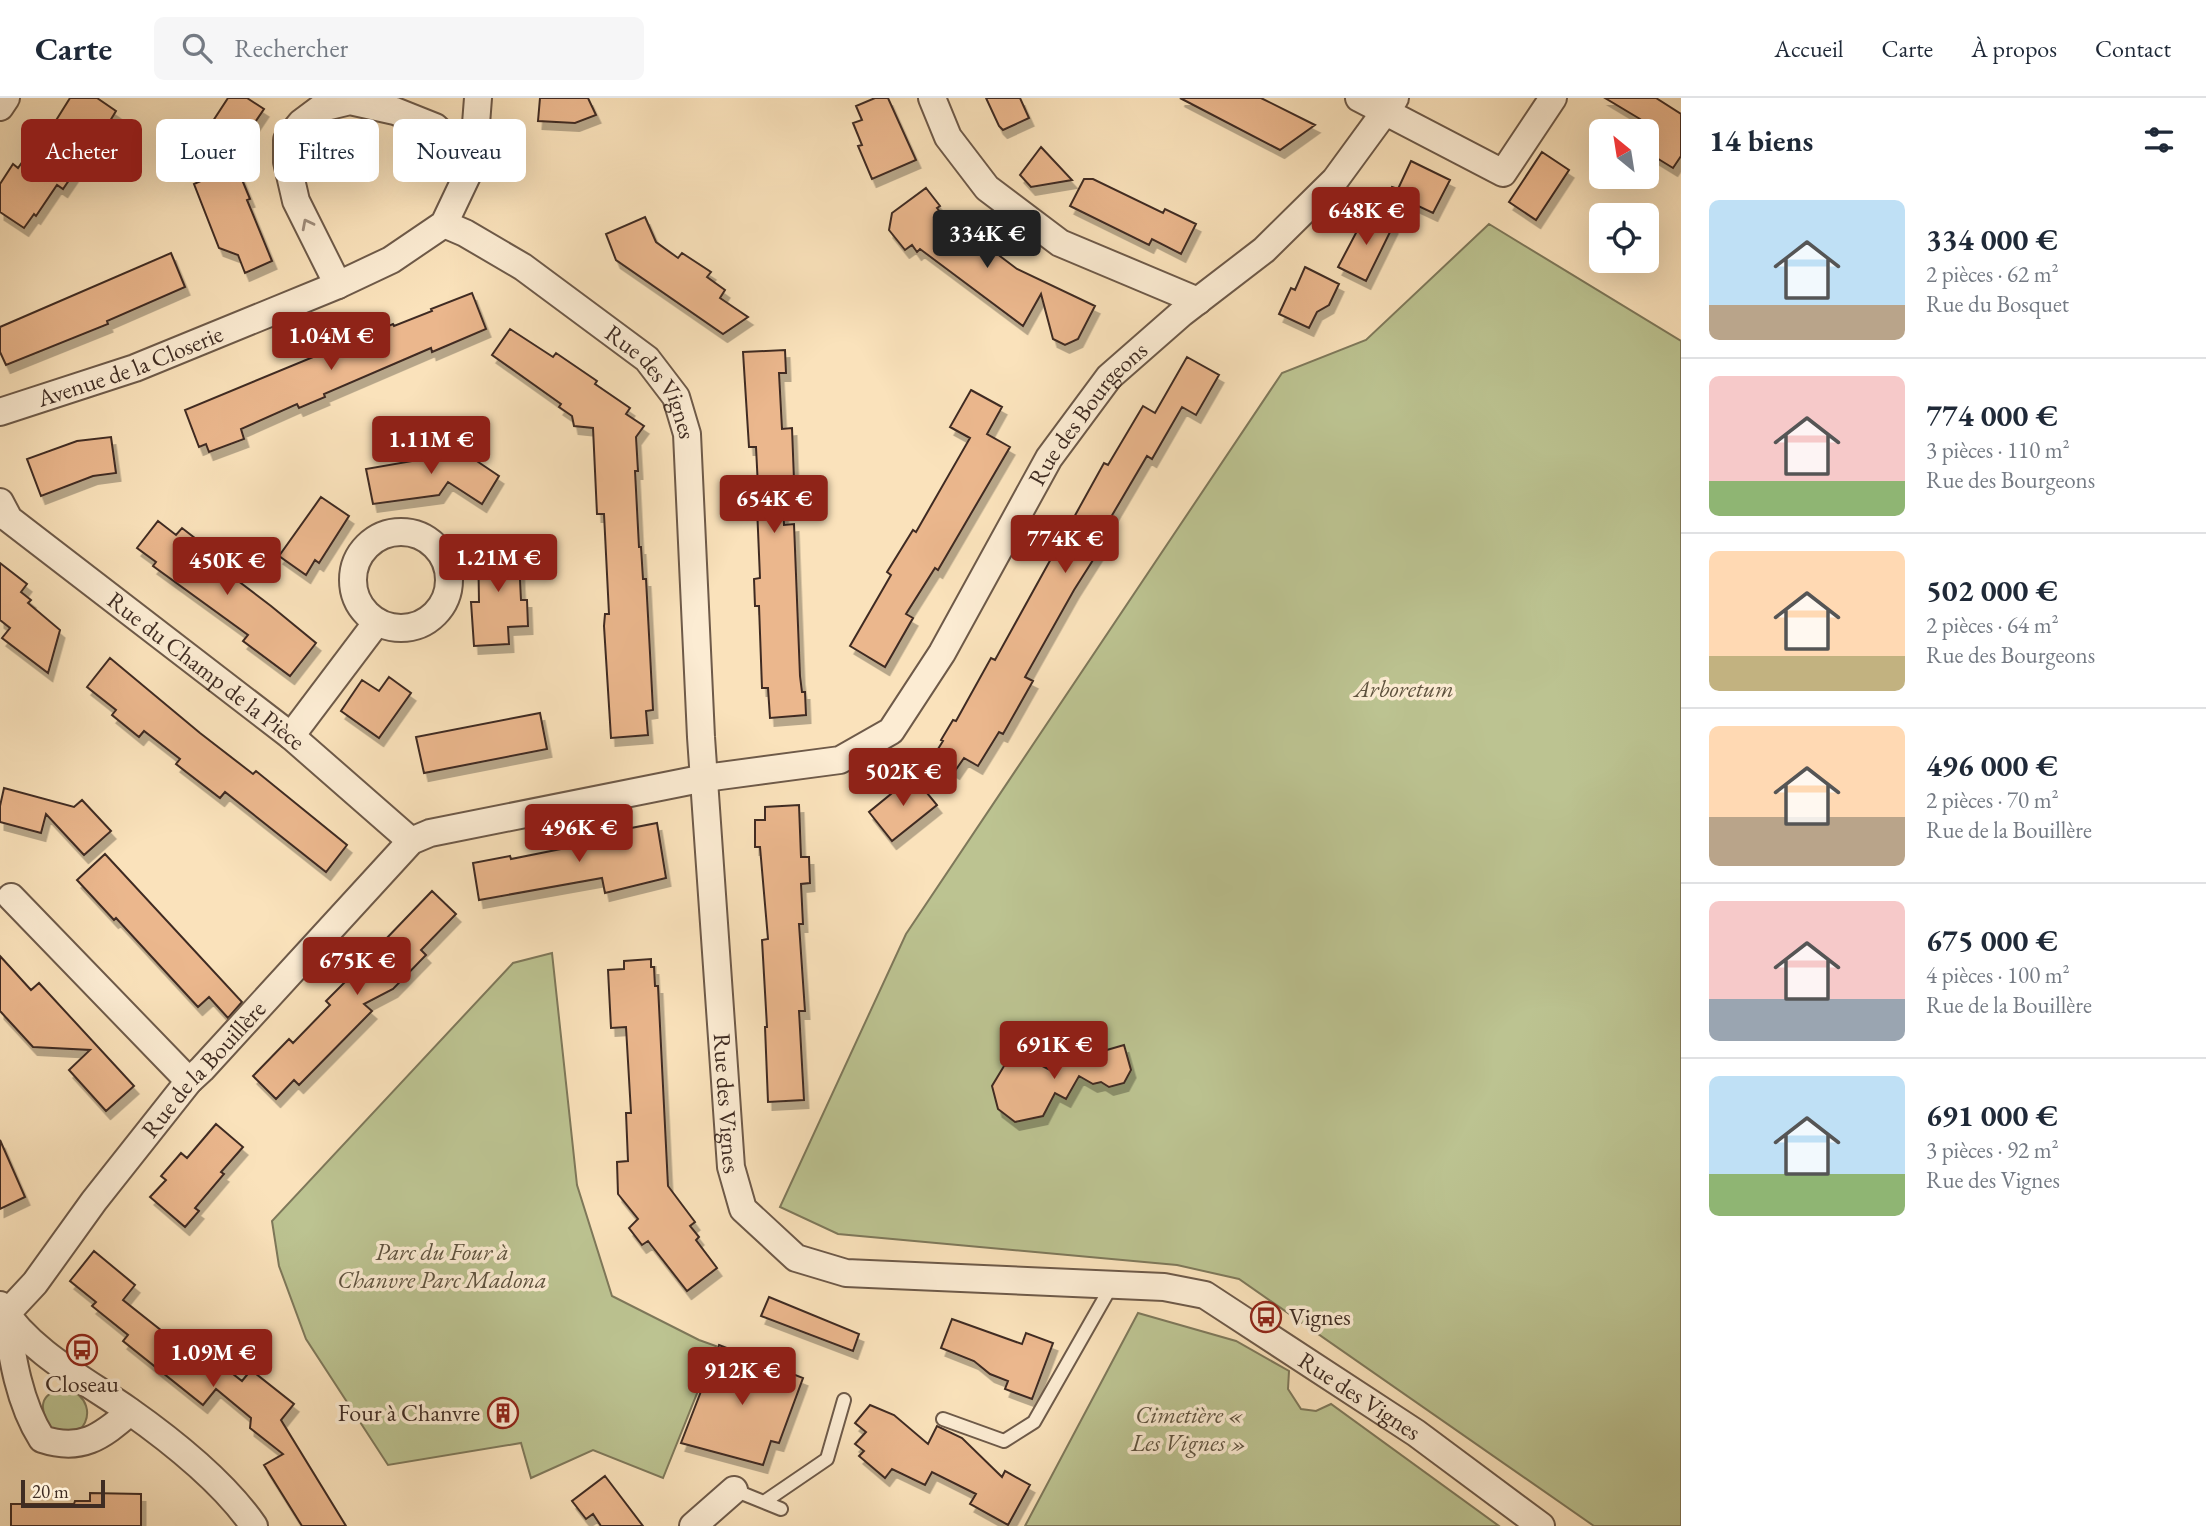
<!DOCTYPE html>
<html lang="fr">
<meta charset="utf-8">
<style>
:root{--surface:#fff;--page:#f6f6f7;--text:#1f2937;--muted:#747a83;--line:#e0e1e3;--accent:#8f2418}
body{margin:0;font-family:"EB Garamond",serif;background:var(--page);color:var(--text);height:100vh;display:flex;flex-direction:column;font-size:26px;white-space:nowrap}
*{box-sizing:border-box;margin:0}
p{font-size:23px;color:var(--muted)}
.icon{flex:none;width:38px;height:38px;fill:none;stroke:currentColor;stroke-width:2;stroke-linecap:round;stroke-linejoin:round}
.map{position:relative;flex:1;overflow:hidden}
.side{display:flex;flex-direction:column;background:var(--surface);width:525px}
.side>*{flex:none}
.guide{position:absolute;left:21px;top:21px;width:665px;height:63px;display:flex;gap:14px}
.needle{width:46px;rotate:330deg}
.tools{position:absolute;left:1589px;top:21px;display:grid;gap:14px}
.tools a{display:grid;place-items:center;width:70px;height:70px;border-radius:10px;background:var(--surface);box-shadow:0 7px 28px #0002;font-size:35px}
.scale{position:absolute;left:21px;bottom:18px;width:84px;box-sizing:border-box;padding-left:7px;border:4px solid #3f2c23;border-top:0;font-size:19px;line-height:24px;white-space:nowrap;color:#3f2c23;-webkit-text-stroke:5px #fcecd3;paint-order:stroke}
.price{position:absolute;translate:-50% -60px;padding:0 16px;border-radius:7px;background:var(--accent);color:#fff;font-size:23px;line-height:46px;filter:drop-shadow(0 2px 4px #0008)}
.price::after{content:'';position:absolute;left:50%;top:42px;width:21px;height:16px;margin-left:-10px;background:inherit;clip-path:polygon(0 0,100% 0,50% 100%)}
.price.current{background:#222;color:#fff}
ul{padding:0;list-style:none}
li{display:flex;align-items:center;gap:21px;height:175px;padding:0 28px}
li+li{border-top:2px solid var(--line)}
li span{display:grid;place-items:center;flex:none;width:196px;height:140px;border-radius:10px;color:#555}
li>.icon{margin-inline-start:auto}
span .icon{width:84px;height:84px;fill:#fffc;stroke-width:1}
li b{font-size:30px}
h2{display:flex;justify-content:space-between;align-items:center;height:84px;padding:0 28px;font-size:30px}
.tag{padding:0 24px;border-radius:10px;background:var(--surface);box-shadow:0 7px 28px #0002;font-size:24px;line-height:63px}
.tag.current{background:var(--accent);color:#fff}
header{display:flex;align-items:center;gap:42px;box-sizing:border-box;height:98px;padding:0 35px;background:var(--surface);border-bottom:2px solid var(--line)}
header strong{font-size:33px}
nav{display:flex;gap:38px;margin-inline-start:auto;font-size:24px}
.search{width:490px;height:63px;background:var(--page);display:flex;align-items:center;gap:18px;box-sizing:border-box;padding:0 24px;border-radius:10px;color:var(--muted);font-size:26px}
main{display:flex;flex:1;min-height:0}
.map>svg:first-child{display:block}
.green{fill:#bcc391;stroke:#7e785a;stroke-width:2}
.building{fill:#ebb78d;stroke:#3f2c23;stroke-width:2;filter:url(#shadow)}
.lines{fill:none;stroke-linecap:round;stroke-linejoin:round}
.service-casing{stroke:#6e5a49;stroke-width:16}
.minor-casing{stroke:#6e5a49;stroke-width:30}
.service{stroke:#fcecd3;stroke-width:12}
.minor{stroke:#fcecd3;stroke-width:26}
.oneway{stroke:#9e8c7b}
.labels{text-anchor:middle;stroke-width:7;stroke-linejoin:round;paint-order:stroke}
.street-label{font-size:24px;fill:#3f2c23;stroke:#fcecd3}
.park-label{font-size:24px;font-style:italic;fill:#5e523e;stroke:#fcecd3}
.poi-label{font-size:24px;fill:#3f2c23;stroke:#fcecd3;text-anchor:start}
</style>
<header>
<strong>Carte</strong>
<div class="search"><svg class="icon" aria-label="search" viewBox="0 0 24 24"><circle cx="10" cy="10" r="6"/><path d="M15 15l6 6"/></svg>Rechercher</div>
<nav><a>Accueil</a><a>Carte</a><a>À propos</a><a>Contact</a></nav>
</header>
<main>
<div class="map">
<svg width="1681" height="1428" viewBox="0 0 1681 1428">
<defs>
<filter id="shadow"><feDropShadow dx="4.5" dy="8" stdDeviation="0" flood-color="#0004"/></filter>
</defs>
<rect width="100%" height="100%" fill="#fae2bb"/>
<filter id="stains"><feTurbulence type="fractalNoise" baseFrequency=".00286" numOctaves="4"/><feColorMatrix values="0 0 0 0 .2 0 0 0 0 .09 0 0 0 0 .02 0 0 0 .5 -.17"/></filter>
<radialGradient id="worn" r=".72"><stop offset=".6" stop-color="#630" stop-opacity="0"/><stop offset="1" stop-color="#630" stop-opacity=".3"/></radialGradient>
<path class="green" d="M1489,126l192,117v1185h-87l-355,-247 -62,-14 -339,-31 -58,-27 126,-273 376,-561 84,-33z
M552,855l25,232 35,111 87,44 17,6 -53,132 -70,-28 -62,28 -10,-35 -133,22 -82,-126 -27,-73 -7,-45 241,-258z
M1138,1215l98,28 53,30 -1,18 13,20 15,2 15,-7 168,122h-474z
M67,1291c20,6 27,26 12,42h-28c-11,-21 -15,-39 16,-42z"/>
<path class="building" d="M70,0h27l19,13 -37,61 -3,-2 -13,19 -6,-4 -21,31 -2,-2 -10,14 -24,-16v-28l13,-20 5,4 28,-40 4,2z
M228,0h19l17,11 -23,34 -30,-19z
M540,0h48l8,17 -21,8 -37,-2z
M875,0h13l28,62 -44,19 -14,-33 4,-1 -9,-22 9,-3 -6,-14z
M986,0h34l9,20 -26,12 -4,-4z
M1180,0h81l54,27 -35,25z
M1605,0h51l25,16v42l-8,12 -26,-16v-21h-14l7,-12z
M1041,49l31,33 -41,7 -11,-12z
M1542,54l27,18 -33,50 -27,-18z
M1411,63l39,19 -17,33 -21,-10 -8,14 -22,-11 10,-19 6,2z
M236,67l14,34 -3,1 25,61 -27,12 -7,-18 -19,-7 -25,-64z
M1084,81h9l70,34 2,-4 31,15 -15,30 -29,-15 -3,6 -79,-39z
M926,90l14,18 -3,2 30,38 4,-5h9l37,28 78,37 -17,33 -13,6 -12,-6 -12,-45 -18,32 -103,-77 -3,3 -5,-7 -7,5 -16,-20 3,-17z
M1367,114l26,14 -27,55 -28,-14z
M645,119l11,25 22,16 4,-5 29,19 -4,5 18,13 -5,8 28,19 -25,17 -107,-74 -10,-26z
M171,155l14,34 -78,34 1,3 -102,41 -6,-13v-25z
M1305,169l34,17 -10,21 -12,7 -8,16 -30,-14 12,-26 4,2z
M472,195l14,36 -54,23 -1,-4 -107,46 1,3 -26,11 -2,-4 -56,25 3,10 -35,13 -3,-8 -7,3 -14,-37 208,-86 1,2 38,-15 -1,-2z
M510,231l43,28 3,-4 41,28 -2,3 35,24 -4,6 18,12 -8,11 2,34h-3l4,76h2l2,32h3l4,74 3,57 -7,1 2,24 -37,3 -7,-112 1,-12h4l-5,-100h-7l-4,-86 -19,-2 -2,-10 -13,-9 2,-3 -69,-49z
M785,252l1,23h-7l3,56 10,-1 2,52 -12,1 2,44 10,-1 6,152 2,16h3l1,23 -36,3 -2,-30h-6l-3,-82h-4l-1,-27 6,-1 -3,-71h2l-3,-60h-7l-6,-95z
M1187,259l32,18 -23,40 -14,-8 -30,52 -5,-3 -46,78 6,4 -33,52 -49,87 8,4 -30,53 -4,-2 -21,34 -14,-8 -9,13 -22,-14 10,-16 -2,-1 12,-20 3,1 35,-63 4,2 109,-197 4,2 35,-59 12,7z
M971,292l31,17 -15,27 23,13 -72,123 -3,-2 -29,46 7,4 -28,49 -35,-21 41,-71 -4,-3 26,-42 3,2 54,-94 -20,-11z
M111,339l5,36 -23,3 -52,20 -14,-37 50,-18z
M450,345l49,33 -17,28 -34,-22 -9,13 -66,9 -7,-35 58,-10 -1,-12z
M321,399l28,19 -30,47 -4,-3 -9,15 -27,-19z
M158,423l18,14 6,-7 27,21 -5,6 67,51 45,37 -26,33 -47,-35 5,-6 -95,-69 3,-4 -19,-14z
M518,442l3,60h6l1,26 -20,1 1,17 -35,2 -3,-44h8l-1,-61z
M0,465l27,21 -6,8 10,8 -3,3 32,27 -12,43 -46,-35 8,-10 -10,-8z
M110,560l90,75 53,41 3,-3 91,74 -21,27 -101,-80 -5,6 -44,-34 4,-5 -36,-28 -5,6 -27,-22 4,-5 -29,-23z
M389,579l22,16 -32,45 -38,-27 21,-31 17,11z
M540,615l7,36 -123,24 -8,-36z
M913,678l24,29 -45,36 -23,-29z
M4,690l70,19 8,-7 29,31 -27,24 -38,-41 -5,19 -41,-11v-16z
M799,707l2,52h8l1,26 -9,1 2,40h-4l6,87h-6l5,89 -36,2 -3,-75h2l-5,-87 6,-1 -8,-92h-5v-27h10v-13z
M657,725l9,55 -61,15 -3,-15 -123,22 -6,-37 37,-7 1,3 60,-12 -2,-7z
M105,756l137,148 -14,16 -19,-21 -11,10 -82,-89 -2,2 -37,-40z
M432,793l24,23 -35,36 5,5 -33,34 -29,15 8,7 -73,74 -5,-5 -18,19 -23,-23 36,-37 4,4 37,-38 -4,-4 44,-44 -2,-2 15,-16 1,2z
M0,858l31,34 8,-7 95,103 -28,25 -37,-41 21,-20 -57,-3 -33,-36z
M651,861v8h3l1,19h3l10,200 27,36 -5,4 9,11 -3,3 21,28 -30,23 -39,-50 -6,4 -13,-17 9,-9 -20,-25 -1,-32 11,-1 -2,-48h5l-5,-86 -15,1 -3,-58 16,-1v-8z
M1124,947l7,25 -7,13 -15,4 -8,-5 -8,2 -14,-8 -13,23 -11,-6 -12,23 -28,6 -17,-13 -6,-23 12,-20 25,-7 21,11 5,-5z
M216,1026l27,23 -22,25 3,2 -29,34 4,3 -14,16 -35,-30 16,-17 -5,-4 20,-23 6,5z
M0,1042l25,57 -25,12z
M94,1153l41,34 -12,15 58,46 6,-8 55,43 9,-11 43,34 -13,16 65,106h-44l-38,-61 19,-11 -33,-26 1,-10 -35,-29 -13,16 -80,-64 5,-6 -36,-29 4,-4 -26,-21z
M769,1199l90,37 -6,17 -92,-35z
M952,1221l70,25 4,-11 27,10 -21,56 -27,-10 3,-8 -18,-7 -16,-13 -33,-13z
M719,1247l84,33 -24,65 -8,-2 -8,24 -82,-22z
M870,1307l24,10 34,29 9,-18 25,12 40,39 3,-6 25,14 -22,40 -38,-21 6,-10 -44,-22 -7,13 -33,-16 -7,9 -26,-22 5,-5 -9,-7 11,-12 -11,-9z
M605,1378l38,50h-42l-8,-12 -7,5 -14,-18z
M90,1395l51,1v32h-130v-22h63l1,-3h15z"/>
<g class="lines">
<g class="service-casing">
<path id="service" d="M943,1321l61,22 30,-19 78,-137
M734,1392l47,19
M764,1404l63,-43 17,-59"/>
</g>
<g class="minor-casing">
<g id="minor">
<path d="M932,0l16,39 39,51 73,55 138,58"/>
<path d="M1359,0l144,75 50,-75"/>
<path d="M0,9l6,-9"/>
<path id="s1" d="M444,126l21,9 58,34 124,92 29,38 11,37 14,303 30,430 12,42 53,49 50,15 318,14 41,8 211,138 125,93"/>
<path d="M338,187l-42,-84 -9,-39v-22l14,-17 20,-15 29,-7 45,10 40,16 38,36"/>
<path id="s2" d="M0,314l135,-44 203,-83 53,-25 53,-36 29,-61 5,-65"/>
<path id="s3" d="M0,404l9,17 282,217 120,105"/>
<circle cx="401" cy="482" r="48"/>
<path d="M291,638l86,-114"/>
<path d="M11,799l178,184"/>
<path d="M0,1207c30,47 83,74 128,105 44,31 95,71 126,116"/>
<path id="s4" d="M6,1216l29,-31 59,-82 95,-120 13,-12 209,-228 19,-8 275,-55 135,-18 51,-29 51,-78 107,-195 60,-81 73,-64 82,-63 71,-70 60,-82"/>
<path d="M6,1216c6,43 13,89 36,125 39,13 59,-2 88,-27"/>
<path d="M693,1428l41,-36"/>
</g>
</g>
<use href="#service" class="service"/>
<use href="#minor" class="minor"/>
</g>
<defs><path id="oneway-chevron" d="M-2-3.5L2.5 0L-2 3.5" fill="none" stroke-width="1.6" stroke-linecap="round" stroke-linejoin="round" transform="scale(1.75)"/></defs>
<use class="oneway" href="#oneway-chevron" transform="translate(307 126) rotate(-117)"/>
<defs>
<g id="bus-ring" transform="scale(1.575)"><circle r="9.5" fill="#fcecd3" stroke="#8f2418" stroke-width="1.5"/><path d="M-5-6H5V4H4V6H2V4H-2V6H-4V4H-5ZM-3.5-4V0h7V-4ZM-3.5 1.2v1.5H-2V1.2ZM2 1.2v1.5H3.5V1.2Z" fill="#8f2418"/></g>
<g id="building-ring" transform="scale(1.575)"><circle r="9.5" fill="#fcecd3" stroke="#8f2418" stroke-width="1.5"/><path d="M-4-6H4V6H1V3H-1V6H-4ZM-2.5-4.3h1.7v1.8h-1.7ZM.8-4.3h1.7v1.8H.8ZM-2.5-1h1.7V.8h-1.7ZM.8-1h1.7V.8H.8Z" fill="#8f2418"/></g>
</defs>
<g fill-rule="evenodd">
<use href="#bus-ring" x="1266" y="1219"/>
<use href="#bus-ring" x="82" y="1252"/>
<use href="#building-ring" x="503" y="1315"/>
</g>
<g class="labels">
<g class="street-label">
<text dy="8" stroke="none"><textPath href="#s2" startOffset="138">Avenue de la Closerie</textPath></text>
<text dy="8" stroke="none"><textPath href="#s1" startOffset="266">Rue des Vignes</textPath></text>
<text dy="8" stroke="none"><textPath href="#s4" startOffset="1494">Rue des Bourgeons</textPath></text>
<text dy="8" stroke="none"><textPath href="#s3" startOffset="268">Rue du Champ de la Pièce</textPath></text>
<text dy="8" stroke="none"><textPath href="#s4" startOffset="315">Rue de la Bouillère</textPath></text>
<text dy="8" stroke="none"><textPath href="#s1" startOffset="1001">Rue des Vignes</textPath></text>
<text dy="8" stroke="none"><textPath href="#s1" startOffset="1778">Rue des Vignes</textPath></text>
</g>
<g class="park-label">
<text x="1404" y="599">Arboretum</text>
<text x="442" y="1162">Parc du Four à<tspan x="442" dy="28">Chanvre Parc Madona</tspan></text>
<text x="1189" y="1325">Cimetière «<tspan x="1189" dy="28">Les Vignes »</tspan></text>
</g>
<g class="poi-label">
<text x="1289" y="1227">Vignes</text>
<text x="82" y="1294" text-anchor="middle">Closeau</text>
<text x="480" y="1323" text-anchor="end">Four à Chanvre</text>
</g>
</g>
<rect width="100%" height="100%" filter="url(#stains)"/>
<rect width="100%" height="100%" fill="url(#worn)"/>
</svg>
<div class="tools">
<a><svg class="needle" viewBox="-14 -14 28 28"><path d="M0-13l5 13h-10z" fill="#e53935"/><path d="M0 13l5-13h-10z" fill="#747a83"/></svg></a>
<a><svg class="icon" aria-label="locate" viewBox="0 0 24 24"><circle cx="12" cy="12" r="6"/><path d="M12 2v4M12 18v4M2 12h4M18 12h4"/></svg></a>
</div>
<div class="scale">20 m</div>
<b class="price" style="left:1366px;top:149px">648K €</b>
<b class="price current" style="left:987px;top:172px">334K €</b>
<b class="price" style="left:331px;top:274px">1.04M €</b>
<b class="price" style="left:431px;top:378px">1.11M €</b>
<b class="price" style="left:774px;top:437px">654K €</b>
<b class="price" style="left:1065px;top:477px">774K €</b>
<b class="price" style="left:498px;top:496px">1.21M €</b>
<b class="price" style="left:227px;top:499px">450K €</b>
<b class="price" style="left:903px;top:710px">502K €</b>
<b class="price" style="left:579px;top:766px">496K €</b>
<b class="price" style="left:357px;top:899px">675K €</b>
<b class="price" style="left:1054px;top:983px">691K €</b>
<b class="price" style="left:213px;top:1291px">1.09M €</b>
<b class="price" style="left:742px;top:1309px">912K €</b>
<div class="guide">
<a class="tag current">Acheter</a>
<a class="tag">Louer</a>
<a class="tag">Filtres</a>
<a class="tag">Nouveau</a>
</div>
</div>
<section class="side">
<h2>14 biens<svg class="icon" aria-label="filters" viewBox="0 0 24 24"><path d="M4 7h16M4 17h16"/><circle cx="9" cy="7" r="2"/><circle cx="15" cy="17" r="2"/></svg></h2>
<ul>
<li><span style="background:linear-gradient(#bfe0f5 75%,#b9a48a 0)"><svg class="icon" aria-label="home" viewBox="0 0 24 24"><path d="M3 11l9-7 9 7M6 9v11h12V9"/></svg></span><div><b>334 000 €</b><p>2 pièces · 62 m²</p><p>Rue du Bosquet</p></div></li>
<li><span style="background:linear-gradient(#f6c9c9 75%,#8fb573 0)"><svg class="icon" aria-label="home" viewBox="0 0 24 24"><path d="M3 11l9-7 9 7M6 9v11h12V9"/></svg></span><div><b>774 000 €</b><p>3 pièces · 110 m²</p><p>Rue des Bourgeons</p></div></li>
<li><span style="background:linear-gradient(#ffd9b3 75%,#c2b280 0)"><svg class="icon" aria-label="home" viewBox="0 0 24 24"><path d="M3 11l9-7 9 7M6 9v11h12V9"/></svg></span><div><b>502 000 €</b><p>2 pièces · 64 m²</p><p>Rue des Bourgeons</p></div></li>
<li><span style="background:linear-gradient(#ffd9b3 65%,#b9a48a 0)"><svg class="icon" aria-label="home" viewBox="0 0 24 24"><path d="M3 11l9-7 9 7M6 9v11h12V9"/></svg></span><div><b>496 000 €</b><p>2 pièces · 70 m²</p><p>Rue de la Bouillère</p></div></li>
<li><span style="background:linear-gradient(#f6c9c9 70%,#9aa5b1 0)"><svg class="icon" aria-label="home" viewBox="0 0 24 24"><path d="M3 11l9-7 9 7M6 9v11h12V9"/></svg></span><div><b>675 000 €</b><p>4 pièces · 100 m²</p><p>Rue de la Bouillère</p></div></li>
<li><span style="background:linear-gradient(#bfe0f5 70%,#8fb573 0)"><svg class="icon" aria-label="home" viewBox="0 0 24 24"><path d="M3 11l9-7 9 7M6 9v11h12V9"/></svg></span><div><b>691 000 €</b><p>3 pièces · 92 m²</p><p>Rue des Vignes</p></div></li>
</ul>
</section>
</main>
